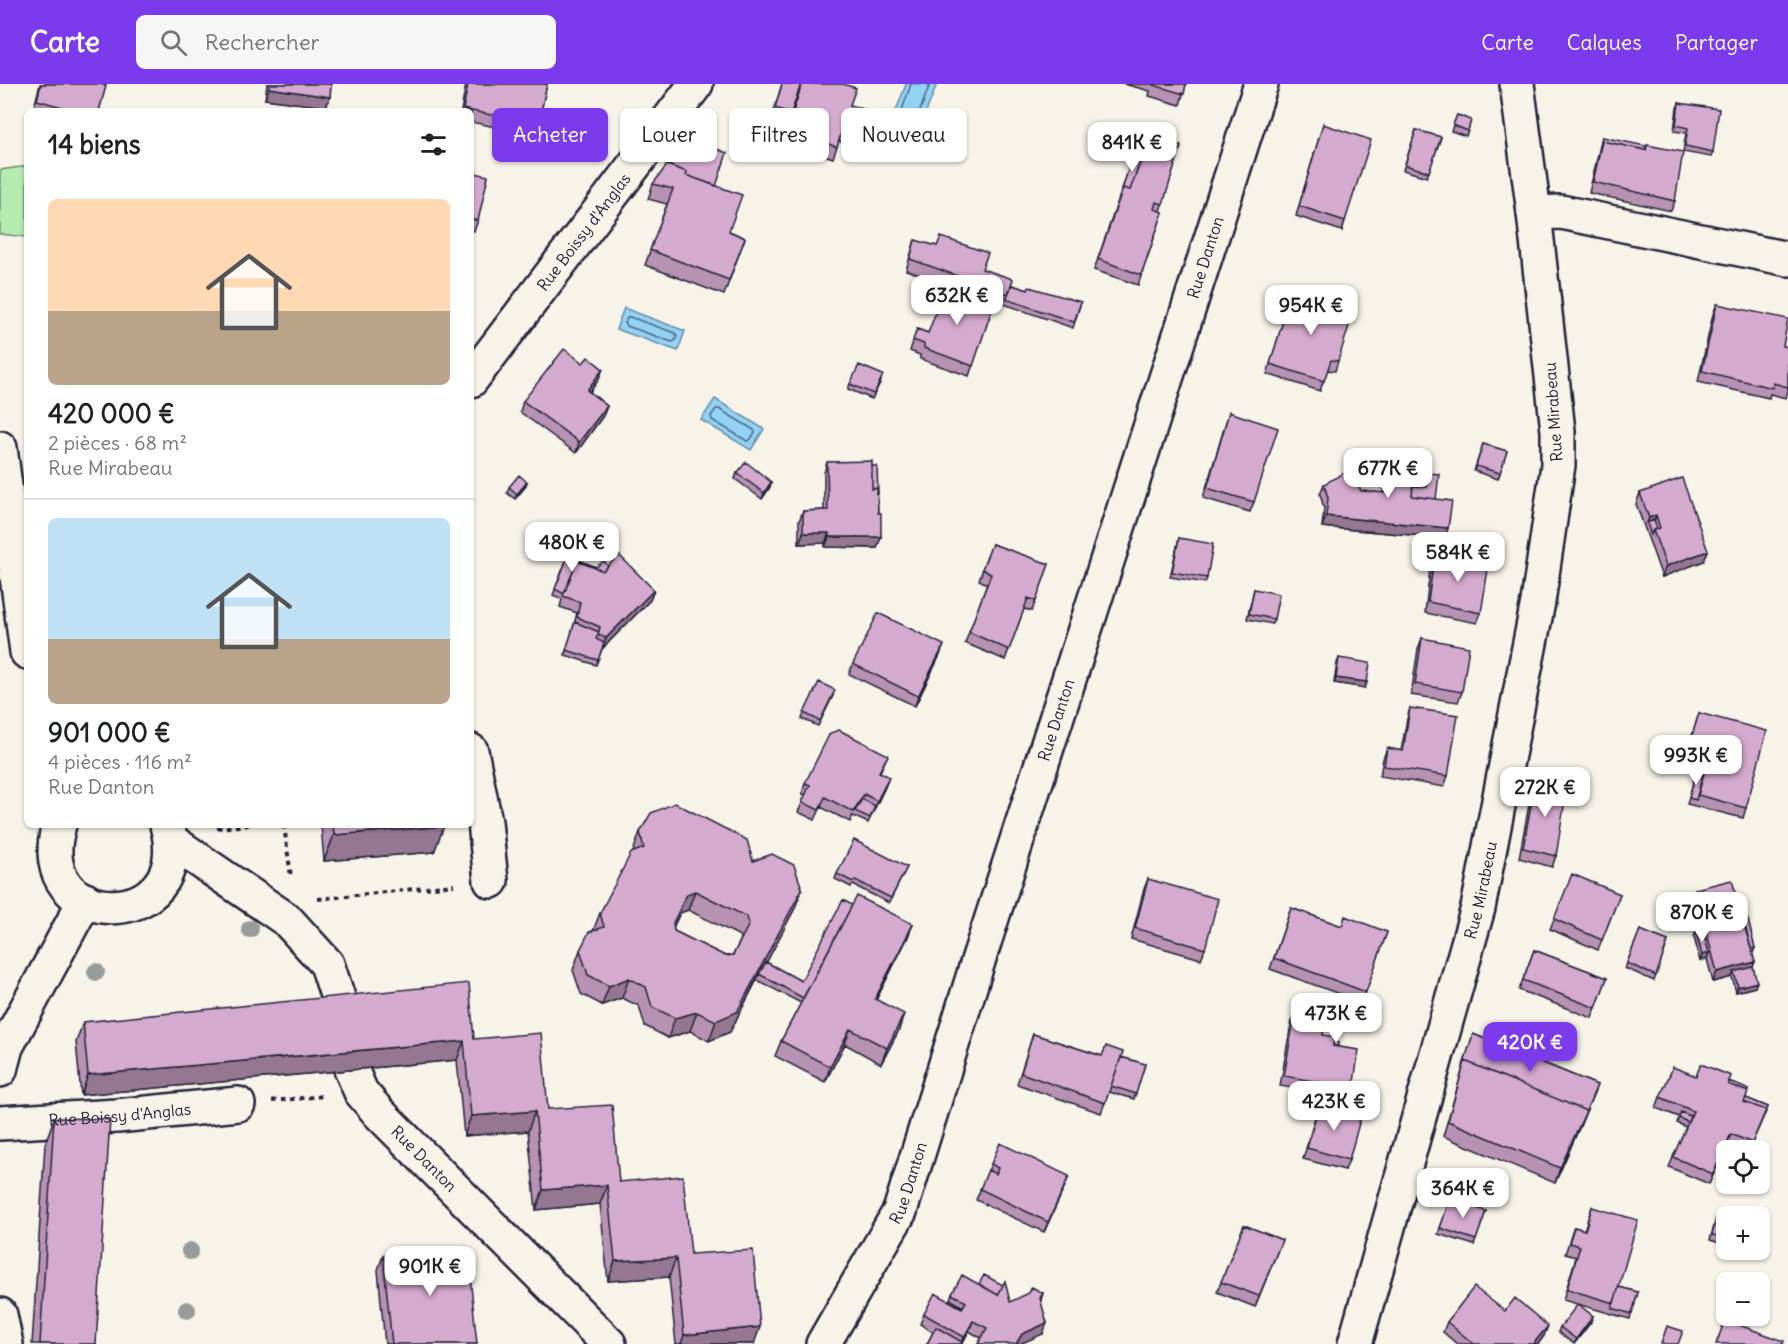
<!DOCTYPE html>
<html lang="fr">
<meta charset="utf-8">
<style>
:root{--surface:#fff;--page:#f6f6f6;--text:#202124;--muted:#757577;--line:#e0e0e0;--accent:#7c3aed}
body{margin:0;font-family:Delius,sans-serif;background:var(--page);color:var(--text);height:100vh;display:flex;flex-direction:column;font-size:22px;white-space:nowrap}
*{box-sizing:border-box;margin:0}
p{font-size:20px;color:var(--muted)}
.icon{flex:none;width:33px;height:33px;fill:none;stroke:currentColor;stroke-width:2;stroke-linecap:round;stroke-linejoin:round}
.map{position:relative;flex:1;overflow:hidden}
.side{position:absolute;left:24px;top:24px;width:450px;height:720px;display:flex;flex-direction:column;background:var(--surface);border-radius:9px;box-shadow:0 2px 4px #0004}
.side>*{flex:none}
.top-card{position:absolute;left:492px;top:24px;width:570px;height:54px;display:flex;gap:12px}
.tools{position:absolute;left:1716px;top:1056px;display:grid;gap:12px}
.tools a{display:grid;place-items:center;width:54px;height:54px;border-radius:9px;background:var(--surface);box-shadow:0 2px 4px #0004;font-size:30px}
.price{position:absolute;translate:-50% -51px;padding:0 14px;border-radius:12px;background:#fff;color:#222;font-size:20px;line-height:39px;filter:drop-shadow(0 2px 3px #0008)}
.price::after{content:'';position:absolute;left:50%;top:36px;width:18px;height:14px;margin-left:-9px;background:inherit;clip-path:polygon(0 0,100% 0,50% 100%)}
.price.current{background:var(--accent);color:#fff}
ul{padding:0;list-style:none}
li{display:grid;align-content:center;gap:12px;height:318px;padding:0 24px}
li+li{border-top:2px solid var(--line)}
li span{display:grid;place-items:center;height:186px;border-radius:9px;color:#555}
li>.icon{margin-inline-start:auto}
span .icon{width:108px;height:108px;fill:#fffc;stroke-width:1}
li b{font-size:26px}
h2{display:flex;justify-content:space-between;align-items:center;height:72px;padding:0 24px;font-size:26px}
.pill{padding:0 21px;border-radius:9px;background:var(--surface);box-shadow:0 2px 4px #0004;font-size:21px;line-height:54px}
.pill.current{background:var(--accent);color:#fff}
header{display:flex;align-items:center;gap:36px;box-sizing:border-box;height:84px;padding:0 30px;background:var(--accent);color:#fff}
header strong{font-size:28px}
nav{display:flex;gap:33px;margin-inline-start:auto;font-size:21px}
.search{width:420px;height:54px;background:var(--page);display:flex;align-items:center;gap:15px;box-sizing:border-box;padding:0 21px;border-radius:9px;color:var(--muted);font-size:22px}
.map>svg:first-child{display:block}
.green{fill:#b4ebae;stroke:#6b8674;stroke-width:1.5}
.water{fill:#92d2f3;stroke:#658ca9;stroke-width:1.5}
.lines{fill:none;stroke-linecap:round;stroke-linejoin:round}
.shore{stroke:#4f6885;stroke-width:1.5}
.minor-casing{stroke:#22223b;stroke-width:38}
.path{stroke:#22223b;stroke-width:4;stroke-dasharray:4.5 4.5;stroke-linecap:butt}
.minor{stroke:#f7f3e8;stroke-width:33}
.tree{fill:#969c99}
.wall{fill:#b792b2;stroke:#22223b;stroke-width:1.5;fill-rule:evenodd}
.shaded-wall{fill:#957791;stroke:#22223b;stroke-width:1.5}
.building{fill:#d5aacf;stroke:#22223b;stroke-width:1.5;fill-rule:evenodd}
.labels{text-anchor:middle;stroke-width:5;stroke-linejoin:round;paint-order:stroke}
.street-label{font-size:16px;fill:#22223b;stroke:#f7f3e8}
</style>
<header>
<strong>Carte</strong>
<div class="search"><svg class="icon" aria-label="search" viewBox="0 0 24 24"><circle cx="10" cy="10" r="6"/><path d="M15 15l6 6"/></svg>Rechercher</div>
<nav><a>Carte</a><a>Calques</a><a>Partager</a></nav>
</header>
<div class="map">
<svg width="1788" height="1260" viewBox="0 0 1788 1260">
<rect width="100%" height="100%" fill="#f7f3e8"/>
<filter id="ink" filterUnits="userSpaceOnUse"><feTurbulence type="fractalNoise" baseFrequency=".0167" numOctaves="2"/><feDisplacementMap in="SourceGraphic" scale="12" xChannelSelector="R" yChannelSelector="G"/><feConvolveMatrix kernelMatrix="1 2 1 2 8 2 1 2 1" color-interpolation-filters="sRGB"/></filter>
<g filter="url(#ink)">
<path class="green" d="M27,82v71l-27,-3v-64z"/>
<path class="water" d="M906,0h31l-20,51 -26,-11z
M624,224l61,23 -7,20 -62,-22z
M715,315l49,30 -13,21 -50,-30z"/>
<g class="lines">
<path class="shore" d="M911,0l-12,35 2,3 11,4 3,-2 15,-40
M630,233l45,16 2,3 -2,5 -3,1 -45,-16 -2,-3 2,-5z
M716,325h3l35,21 1,3 -5,7 -3,1 -35,-21 -1,-4z"/>
<g class="minor-casing">
<g id="minor">
<path d="M1534,129l27,-1 227,47"/>
<path id="s1" d="M471,296l225,-296"/>
<path d="M0,364l27,204"/>
<path d="M471,667l14,71 6,59"/>
<path d="M59,741c-32,109 138,109 108,0"/>
<path d="M171,757l116,79 40,44 17,52"/>
<path id="s2" d="M351,985l10,23 18,21 230,231"/>
<path d="M0,986l6,-23 79,-147"/>
<path id="s3" d="M0,1039l117,-7 121,-12"/>
<path d="M0,1231l6,29"/>
<path id="s4" d="M823,1260l77,-133 79,-253 282,-874"/>
<path id="s5" d="M1355,1260l123,-436 60,-306 20,-137v-34l-24,-218 -17,-129"/>
</g>
</g>
<path class="path" d="M284,741l7,52
M217,744l32,-3
M318,815l136,-14
M272,1017l52,-5"/>
<use href="#minor" class="minor"/>
</g>
<g class="tree">
<circle cx="250" cy="845" r="9"/>
<circle cx="96" cy="888" r="9"/>
<circle cx="190" cy="1167" r="9"/>
<circle cx="187" cy="1226" r="9"/>
</g>
<path class="wall" d="M40,0h66l-7,27h-66z
M267,0h64l-1,13 -4,10 -61,-8z
M466,0h81l-9,41 -4,10 -63,-13v-11h-10z
M782,0h19l-11,35 -17,-6z
M801,0l49,21 22,7 -13,36 -20,-7 -6,17 -50,-17z
M1124,0h62l-6,21 -31,-9 1,-5z
M1679,19l34,49 -2,5 -28,-5 3,-19 -12,-2 3,-23z
M1457,31l14,5 -5,16 -15,-5z
M1323,40l22,97 -3,10 -46,-15z
M1416,46l25,7 -14,40 -24,-7z
M1141,50l40,12 -21,65 3,1 -25,73 -44,-15z
M1602,53l43,13 30,51 -4,10 -82,-18z
M471,88l7,49 -4,10h-3z
M653,100l63,2 13,45 16,7 -21,57 -79,-30 22,-61 -19,-5z
M915,156l67,29 30,16 16,5 53,12 -8,26 -167,-58z
M1291,212l47,65 -3,10 -8,-1 -7,21 -53,-17z
M994,219l-25,73 -49,-17v-4l-10,-4 7,-22 11,4z
M1717,220l66,42 5,1v44l-2,7 -16,-4 -1,4 -71,-16 15,-68z
M599,295l-9,13 17,14 -4,10 -27,37 -56,-41 3,-11z
M881,297l-9,18 -24,-10 2,-5z
M1229,328l25,90 -4,10 -47,-14z
M1483,360l24,7 -9,28 -24,-8z
M1389,373l40,16 7,26 12,29 -3,10 -123,-11 2,-19 -4,-14 4,-10 37,7 22,2 2,-25z
M827,378l45,4 6,28 -1,2 1,17 3,24 -4,11 -52,-1v-4l-26,1v-23l4,-10 21,-1v-37z
M737,389l34,9 -1,5 -8,12 -27,-20z
M527,398l-2,5 -10,12 -8,-6 2,-6z
M1640,409l64,68 -42,16 -26,-73z
M1179,454l28,40 -2,5 -35,-6z
M992,460l57,20 -17,47 -8,-2 -19,51 -40,-17 22,-59 -8,-4z
M1455,465l12,16 14,48 -4,10 -52,-10 5,-44 4,-10 17,3z
M568,472l28,11 12,-1 46,24 -4,10 -48,49 -6,16 -31,-10 8,-27 4,-15 -17,-6 2,-8 -9,-4z
M1254,505l20,30 -2,5 -25,-5z
M1422,554l40,54 -4,10 -47,-7 7,-46z
M940,571l-25,51 -66,-32 4,-10z
M1339,574l28,24 -2,6 -31,-5 3,-20z
M833,612l-15,30 -16,-7 2,-6z
M1410,624l38,68 -4,11 -64,-11 3,-17 4,-11 14,3 6,-32z
M1699,629l47,95 -3,10 -56,-14 9,-32 7,2 4,-16 -20,-5z
M888,671l-8,17 9,5 -4,10 -17,36 -15,-7v-1l-3,7 -29,-15 -6,13 -17,-8 8,-17 -4,-1 3,-11z
M1536,694l20,78 -4,11 -33,-9 13,-69z
M321,741h123l-10,27 -110,9z
M640,748l113,29 42,47 -29,54 35,19 51,-76 61,19 -6,15 -31,61 23,30 -18,34 -36,-20 -20,38 -50,-26 6,-15 20,-38 -44,-23 -27,52 -21,9 -19,-10 -22,7 -23,-12 -6,-20 -17,-8 -20,7 -21,-11 -8,-24 7,-20 13,-19 7,-18 33,-61zM688,826l52,26 1,3 -8,16 -8,1 -51,-25 -1,-4 7,-14z
M907,783l-18,36 -36,-18 -2,2 -16,-8 2,-5z
M1148,795l57,70 -4,10 -70,-20 13,-50z
M1695,805l48,32 12,27 -2,5h-1l3,34 -19,5 -4,-15 -19,5 -6,-23 -7,2 -6,-24 2,-5 4,-1 -8,-31z
M1620,810l-22,56 -48,-21 4,-10z
M1291,824l51,18 45,6 -25,70 -92,-33z
M1640,846l28,11 -14,40 -29,-13z
M1534,866l73,28 -15,40 -73,-28z
M1295,929l43,33 15,42 -4,10 -69,-12 11,-62z
M83,938l391,17 74,70 143,145 63,90h-78l-7,-67 -61,4 -8,-77 -64,6 -8,-79 -64,5 -7,-76 -376,35 -5,-53z
M1033,950l69,22 19,1 24,7 -11,35 -25,-7 -8,21 -84,-29z
M1473,950l124,51 -17,41 -25,57 -112,-47z
M1696,992l32,8 18,14 22,9 -19,43h-8l-14,-5 -18,39 -40,-17 17,-40 -9,-4 2,-6 -23,-9 4,-11z
M1319,1020l30,56 -4,10 -42,-11z
M54,1034l42,226h-64l13,-200z
M991,1080l74,22 -21,46 -68,-32z
M1450,1115l36,12 -12,34 -36,-11z
M1592,1123l27,80 19,5 -8,27 -67,-19 13,-43 -11,-3 9,-27 10,3z
M1716,1135l10,5 -6,19 -10,-3z
M1244,1141l38,15 -27,67 -38,-15z
M383,1171l94,89h-92l-7,-74z
M1043,1209l-2,7 2,34 -62,4 -12,-7 -7,13h-35l6,-12 -13,-8 4,-10 25,-13 3,-7 58,8z
M1505,1227l39,25 -6,8h-81l-14,-12 4,-10z
M1593,1232l-2,6 -17,22 -16,-12 2,-5z"/>
<path class="shaded-wall" d="M269,4l61,9 -4,10 -61,-8z
M603,285l-4,10 -16,21 4,-10z
M607,322l-4,10 -27,37 3,-11z
M1413,397l16,1 -4,10 -14,-1z
M527,398l-2,5 -10,12 2,-5z
M771,398l-1,5 -8,12 2,-6z
M1656,431l-3,11 -6,-3 2,-5z
M1326,432l122,12 -3,10 -123,-11z
M803,449h26l-4,10 -26,1z
M829,453h52l-4,11 -52,-1z
M1708,467l-4,10 -42,16 4,-11z
M654,506l-4,10 -48,49 4,-11z
M944,561l-4,10 -25,51 3,-10z
M1336,594l31,4 -2,6 -31,-5z
M889,693l-4,10 -12,24 4,-10z
M444,742l-10,26 -110,9 10,-26z
M802,805l-7,19 -35,67 -1,-1 -29,58 -21,9 7,-20z
M695,807l-7,19 -8,3 -14,30 7,-20 14,-29z
M913,840l-6,15 -38,75 6,-15z
M1709,869l-2,6 -7,2 2,-6z
M1755,878l-4,10h-17l-2,5 -19,5 4,-10z
M629,894l-7,20 -20,7 7,-19z
M1757,898l-2,5 -19,5 2,-5z
M697,928l-7,19 -22,7 7,-20z
M904,930l-5,16 -18,34 6,-16z
M850,945l-5,15 -20,38 5,-15z
M464,957l-7,19 -376,35 7,-20z
M1597,1001l-17,41 -25,57 5,-15z
M535,1027l-7,20 -64,5 7,-20z
M1731,1050l-4,11 -18,39 4,-10z
M1069,1092l-4,10 -21,46 4,-10z
M607,1101l-7,19 -64,6 7,-20z
M676,1174l-7,19 -61,4 7,-20z
M1593,1232l-2,6 -17,22 2,-5z
M973,1237l-4,10 -7,13 2,-7z
M1047,1239l-4,11 -23,10h-4l6,-10z
M1548,1242l-4,10 -6,8h-5z
M760,1243l-6,17h-73l3,-9z"/>
<path class="building" d="M41,0h59l6,2 -7,25h-23l-39,-11z
M269,0h62l-1,13 -61,-9z
M468,0h79l-9,41 -75,-16z
M782,0h19l-10,29 -16,-5z
M802,0h41l13,4 -6,17 22,7 -9,26 -21,-8 -5,17 -50,-17z
M1153,0h33l-2,10 -31,-9z
M1679,19l40,6 -6,43 -28,-6 3,-18 -12,-3z
M1457,31l14,5 -3,11 -15,-6z
M1323,40l48,16 -26,81 -46,-15z
M1416,46l25,7 -12,35 -24,-7z
M1141,50l40,12 -18,58 -7,-2 -2,7 9,3 -22,63 -43,-16 25,-71 7,2 13,-35 -9,-3z
M1602,53l44,9 -1,4 -43,-9 -2,5z
M689,54l38,15 -11,33 -30,-11 1,-3 -19,-7z
M1602,57l44,9 1,-5 36,7 -8,49 -82,-19z
M1132,73l9,3 -11,30 -7,-2 -2,5z
M667,81l20,7 -1,3 56,20 -13,36 16,7 -16,42 -79,-30 23,-61 -20,-5z
M471,88l17,4 -10,45 -7,-2z
M941,153l47,16 -6,16 31,10 -5,15 -98,-35 5,-19 22,6z
M1012,201l16,5 1,-3 52,15 -7,20 -68,-23z
M946,202l48,17 -21,63 -49,-18v-4l-11,-4 4,-11 11,4z
M1294,203l61,20 -1,3 -61,-19z
M1292,207l62,19 -16,51 -7,-1 -7,21 -54,-17z
M1717,220l71,15 -5,27 5,1v40l-15,-4v5l-71,-17z
M564,265l19,14 5,-6 15,12 -16,21 20,16 -28,36 -56,-41z
M859,281l24,10 -9,19 -24,-10z
M1229,328l49,16 -24,74 -47,-14z
M1483,360l24,7 -7,22 -24,-7z
M1389,373l22,2 -1,6 20,2 -1,15 -16,-1 -1,15 40,5 -4,27 -122,-12 2,-18 -4,-14 26,-14 11,21 25,2z
M872,377v28l5,-1 1,25h3v24h-52v-4h-26v-22l25,-1 -1,-48z
M746,378l25,20 -7,11 -27,-20z
M872,382h5l1,28h-1v-6l-5,1z
M1429,389l10,1 -3,25 -24,-3 1,-10 14,1 2,-5z
M519,391l8,7 -10,12 -8,-7z
M1682,394l26,73 -42,15 -13,-36 7,-2 -4,-13 -7,3 -9,-25z
M1654,436l3,9 -4,1 -2,5 -4,-12z
M1179,454l34,6 -6,34 -35,-6z
M992,460l57,20 -13,37 -8,-3 -19,52 -40,-18 22,-58 -9,-5z
M1455,465l13,1 -1,15 21,4 -7,44 -53,-11 6,-43 19,3z
M619,471l35,35 -48,48 -8,-4 2,-7 -23,-10 3,-15 -17,-6 14,-35 26,10z
M568,472l28,11 8,-6 4,5 -5,5 -26,-10 -13,33 -9,-5z
M1254,505l25,5 -5,25 -25,-5z
M878,529l66,32 -26,51 -65,-32z
M575,538l24,10 -3,7 8,4 -6,17 -32,-10z
M1422,554l47,9 -7,45 -47,-8z
M1339,574l31,5 -3,19 -31,-4z
M819,598l16,8 -15,31 -16,-8z
M1410,624l48,7 -10,61 -64,-10 3,-18 16,3z
M1699,629l68,18 -21,77 -48,-13 13,-48 -21,-5z
M839,646l49,25 -9,17 10,5 -12,24 -13,-7 -11,18 -28,-15 -6,13 -17,-8 8,-17 -5,-2 25,-50z
M1696,688l7,2 -7,26 -7,-2z
M1536,694l31,9 -11,69 -33,-8z
M862,715l13,7 -5,12 -15,-7z
M675,719l72,37 6,21 19,-7 22,11 8,24 -65,123 -21,9 -19,-9 -22,6 -23,-11 -6,-20 -17,-9 -20,8 -21,-11 -8,-25 9,-18 15,-5 -4,-14 31,-60 13,-5 -4,-16 11,-19zM695,807l52,26 2,7 -16,31 -8,1 -51,-25 -1,-8 14,-29z
M333,741h111v1l-110,9z
M854,756l53,27 -16,31 -36,-18 -2,2 -16,-8z
M1572,790l48,20 -18,46 -48,-21z
M1148,795l70,20 -13,50 -70,-21z
M1732,796l23,82 -38,10 -22,-83z
M857,812l56,28 -38,75 29,15 -17,34 -37,-19 -20,38 -49,-26z
M843,816l9,5 -49,93 -44,-24 7,-12 35,19z
M1291,824l51,18 3,-10 42,16 -21,60 -92,-34z
M1748,836l7,28 -4,1 -8,-28z
M1640,846l28,11 -12,35 -29,-13z
M1703,847l6,22 -7,2 -6,-23z
M1534,866l73,28 -11,30 -73,-28z
M1753,883l4,15 -19,5 -4,-15z
M469,899l5,56 67,-6 7,76 64,-4 7,77 64,-6 8,78 62,-4 7,77 -76,8 -8,-77 -61,3 -8,-76 -64,5 -8,-79 -64,5 -7,-75 -376,34 -5,-53z
M1295,929l31,5 -3,17 11,2 -1,9 26,4 -6,38 -69,-12z
M1033,950l69,22 4,-10 17,6 -18,51 -84,-30z
M1473,950l124,51 -13,31 2,-5 -121,-50 -2,5z
M1334,958l5,1 -1,3h-5z
M1121,973l24,7 -9,30 -25,-8z
M1465,977l121,50 -26,57 -112,-47z
M1701,980l30,12 -3,8 20,8 -4,10 22,8 -14,33 -21,-9 -18,40 -40,-17 20,-46 -33,-14 13,-30 23,9z
M1729,997l20,9 -1,2 -20,-8z
M1746,1014l22,9 -4,9 2,-6 -22,-8z
M1319,1020l42,12 -12,44 -42,-12z
M1681,1028l9,4 -2,6 -9,-4z
M54,1034l56,1 -14,225h-56z
M1000,1059l69,33 -21,46 -68,-33 8,-19 8,4 2,-6 -7,-4z
M1450,1115l36,12 -10,29 -36,-12z
M1592,1123l46,13 -24,83 -47,-14 13,-43 -11,-3 5,-16 11,3z
M1716,1135l10,3 -4,15 -10,-2z
M1244,1141l38,15 -23,56 -38,-14z
M467,1163l10,97h-85l-9,-89z
M962,1191l36,20 7,-14 5,21 19,-9 3,-6 11,6 -3,5 7,25 -25,11 -6,10h-38l9,-16 -14,-7 -9,16 -40,-23 11,-21 27,15 4,-6 -14,-8z
M984,1191l19,10 -5,10 -19,-11z
M1474,1203l31,24 10,-13 33,28 -15,18h-59l-27,-22z
M1619,1203l19,5 -6,22 -20,-6z
M950,1215l13,8 -1,1 -13,-7z
M1578,1220l15,12 -17,23 -16,-12z
M1725,1236l59,21 -1,3h-67z
M1667,1242l16,5 -5,13h-17z
M936,1243l26,15 -1,2h-34z"/>
</g>
<g class="labels">
<g class="street-label">
<text dy="6" stroke="none"><textPath href="#s1" startOffset="186">Rue Boissy d'Anglas</textPath></text>
<text dy="6" stroke="none"><textPath href="#s4" startOffset="1155">Rue Danton</textPath></text>
<text transform="translate(1553 328) rotate(-94)" y="6">Rue Mirabeau</text>
<text dy="6" stroke="none"><textPath href="#s4" startOffset="669">Rue Danton</textPath></text>
<text dy="6" stroke="none"><textPath href="#s5" startOffset="471">Rue Mirabeau</textPath></text>
<text dy="6" stroke="none"><textPath href="#s3" startOffset="120">Rue Boissy d'Anglas</textPath></text>
<text dy="6" stroke="none"><textPath href="#s2" startOffset="117">Rue Danton</textPath></text>
<text dy="6" stroke="none"><textPath href="#s4" startOffset="183">Rue Danton</textPath></text>
</g>
</g>
</svg>
<div class="tools">
<a><svg class="icon" aria-label="locate" viewBox="0 0 24 24"><circle cx="12" cy="12" r="6"/><path d="M12 2v4M12 18v4M2 12h4M18 12h4"/></svg></a>
<a>+</a>
<a>−</a>
</div>
<b class="price" style="left:1132px;top:89px">841K €</b>
<b class="price" style="left:957px;top:242px">632K €</b>
<b class="price" style="left:1311px;top:252px">954K €</b>
<b class="price" style="left:1388px;top:415px">677K €</b>
<b class="price" style="left:572px;top:489px">480K €</b>
<b class="price" style="left:1458px;top:499px">584K €</b>
<b class="price" style="left:1696px;top:702px">993K €</b>
<b class="price" style="left:1545px;top:734px">272K €</b>
<b class="price" style="left:1702px;top:859px">870K €</b>
<b class="price" style="left:1336px;top:960px">473K €</b>
<b class="price current" style="left:1530px;top:989px">420K €</b>
<b class="price" style="left:1334px;top:1048px">423K €</b>
<b class="price" style="left:1463px;top:1135px">364K €</b>
<b class="price" style="left:430px;top:1213px">901K €</b>
<div class="top-card">
<a class="pill current">Acheter</a>
<a class="pill">Louer</a>
<a class="pill">Filtres</a>
<a class="pill">Nouveau</a>
</div>
<section class="side">
<h2>14 biens<svg class="icon" aria-label="filters" viewBox="0 0 24 24"><path d="M4 7h16M4 17h16"/><circle cx="9" cy="7" r="2"/><circle cx="15" cy="17" r="2"/></svg></h2>
<ul>
<li><span style="background:linear-gradient(#ffd9b3 60%,#b9a48a 0)"><svg class="icon" aria-label="home" viewBox="0 0 24 24"><path d="M3 11l9-7 9 7M6 9v11h12V9"/></svg></span><div><b>420 000 €</b><p>2 pièces · 68 m²</p><p>Rue Mirabeau</p></div></li>
<li><span style="background:linear-gradient(#bfe0f5 65%,#b9a48a 0)"><svg class="icon" aria-label="home" viewBox="0 0 24 24"><path d="M3 11l9-7 9 7M6 9v11h12V9"/></svg></span><div><b>901 000 €</b><p>4 pièces · 116 m²</p><p>Rue Danton</p></div></li>
</ul>
</section>
</div>
